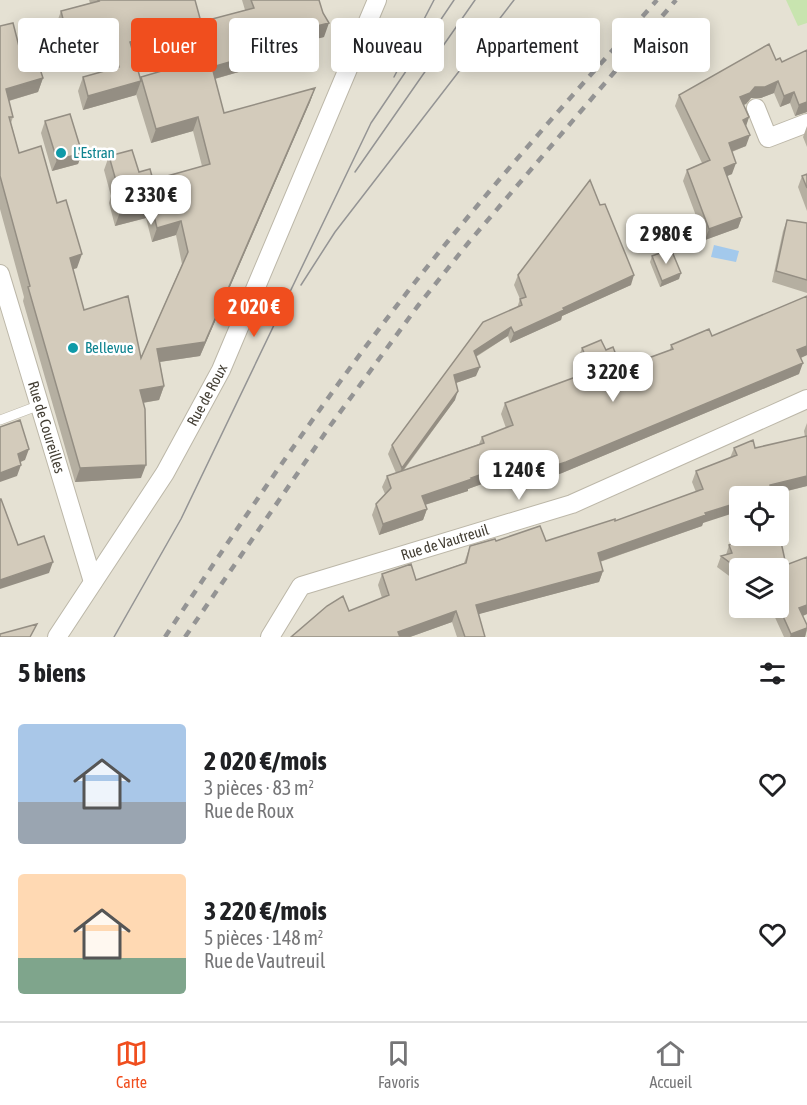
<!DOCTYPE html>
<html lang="fr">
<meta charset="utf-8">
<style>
:root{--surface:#fff;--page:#f2f2f2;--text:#202124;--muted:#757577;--line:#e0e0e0;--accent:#f04e1e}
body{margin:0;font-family:"Asap Condensed",sans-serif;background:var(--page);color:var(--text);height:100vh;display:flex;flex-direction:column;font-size:22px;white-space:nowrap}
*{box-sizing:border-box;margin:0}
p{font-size:20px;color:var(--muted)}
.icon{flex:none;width:33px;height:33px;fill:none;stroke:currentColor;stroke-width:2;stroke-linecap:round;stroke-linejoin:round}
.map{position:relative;height:637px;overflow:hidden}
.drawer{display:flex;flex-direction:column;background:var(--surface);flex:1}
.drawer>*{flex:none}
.top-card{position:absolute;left:18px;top:18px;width:771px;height:54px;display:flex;gap:12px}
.buttons{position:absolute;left:729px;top:486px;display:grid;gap:12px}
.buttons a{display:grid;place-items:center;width:60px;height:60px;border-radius:6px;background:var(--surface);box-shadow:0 3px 15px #0003;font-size:30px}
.price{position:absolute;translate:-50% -51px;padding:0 14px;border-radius:12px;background:#fff;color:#222;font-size:20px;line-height:39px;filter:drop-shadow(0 2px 3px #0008)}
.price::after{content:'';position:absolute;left:50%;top:36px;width:18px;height:14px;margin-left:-9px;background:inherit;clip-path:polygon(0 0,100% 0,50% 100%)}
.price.current{background:var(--accent);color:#fff}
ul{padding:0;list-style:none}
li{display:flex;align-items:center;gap:18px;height:150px;padding:0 18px}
li span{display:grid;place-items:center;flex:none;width:168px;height:120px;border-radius:6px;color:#555}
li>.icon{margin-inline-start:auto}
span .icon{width:72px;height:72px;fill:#fffc;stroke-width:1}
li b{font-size:26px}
h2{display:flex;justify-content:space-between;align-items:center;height:72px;padding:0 18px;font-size:26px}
.chip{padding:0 21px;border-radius:6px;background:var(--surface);box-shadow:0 3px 15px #0003;font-size:21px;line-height:54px}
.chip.current{background:var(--accent);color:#fff}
.tab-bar{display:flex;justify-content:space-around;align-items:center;height:84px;border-top:2px solid var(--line);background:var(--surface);font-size:16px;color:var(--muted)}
.tab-bar a{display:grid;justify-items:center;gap:3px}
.tab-bar .current{color:var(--accent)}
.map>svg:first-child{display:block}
.residential{fill:#e5e1d3;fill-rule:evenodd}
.green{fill:#c8e4af}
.water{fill:#a3c9ec}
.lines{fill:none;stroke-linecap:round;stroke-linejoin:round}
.service-casing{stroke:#bcb7a8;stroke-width:10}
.minor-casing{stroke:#bcb7a8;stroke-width:20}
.service{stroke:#fff;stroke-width:9}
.minor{stroke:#fff;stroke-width:18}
.tram{stroke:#949494;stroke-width:1.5}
.rail{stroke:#949494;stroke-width:4.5;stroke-dasharray:8 8;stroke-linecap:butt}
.wall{fill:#b5afa1;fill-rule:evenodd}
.shaded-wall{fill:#948e83}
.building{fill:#d3cbbb;stroke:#948e83;stroke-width:1.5}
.culture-dot{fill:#0f9aa8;stroke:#fff;stroke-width:2}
.labels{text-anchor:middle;stroke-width:5;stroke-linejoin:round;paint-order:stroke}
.culture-label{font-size:15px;fill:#0d838f;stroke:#fff;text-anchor:start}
.street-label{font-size:15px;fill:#443f35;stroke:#fff}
</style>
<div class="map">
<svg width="807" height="637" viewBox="0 0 807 637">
<rect width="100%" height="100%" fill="#f2efe5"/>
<path class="residential" d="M0,0h807v637h-807zM740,496h38v40h-38zM740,568h38v40h-38z"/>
<path class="green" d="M786,0h21v23l-9,3z"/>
<path class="water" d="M714,245l25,6 -3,11 -25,-5z"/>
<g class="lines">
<g class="service-casing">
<path id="service" d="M0,420l40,-15"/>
</g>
<g class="minor-casing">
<g id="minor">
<path d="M756,108l12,30 39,-15"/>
<path id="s1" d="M0,274l93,308"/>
<path id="s2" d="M57,637l108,-164 56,-103 156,-370"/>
<path id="s3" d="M270,637l31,-51 271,-82 235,-105"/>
</g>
</g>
<use href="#service" class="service"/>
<use href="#minor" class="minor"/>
<path class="tram" d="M394,77l40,-77
M355,172l120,-172
M301,285l34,-53 179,-232
M114,637l67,-118 190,-396 83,-123"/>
<path class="rail" d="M165,637c92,-139 186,-279 293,-408 64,-78 132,-153 199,-229
M185,637l145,-211 87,-119 52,-65 207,-242"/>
</g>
<path class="wall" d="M89,0h106l6,22 44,-12 -3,-10h77l5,37 -37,9 -33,11 -5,12 -34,10 9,34 91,-25 -5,14 -110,254 -40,6 4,24 -5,14 -16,3 -2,75 -66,4 -52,-181 1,-4 -24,-88v-183l22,32 21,20 -5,14 -29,9 4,16 -2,6 8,30 58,115 -4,1 11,41 57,48 41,-94 -6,-29 -24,7 -6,-24 -31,8 -6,-23 2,-7 -7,-26 5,-14 44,24 49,-14 -9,-35 -42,12 -15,-49v1l-53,15 -5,-19 5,-14 27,-7 -8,-28 -4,1 -1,-3 -35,9 -6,-24 5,-14 29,-8zM188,38l7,24 -54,15 -1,1 -7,-25z
M776,60l6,2 25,50 -12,4 -5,-13 -10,4 -6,-14 -13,5h-10l-5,6 -3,1 6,12 -3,9v20l-14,6v22l-5,2 15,41 -4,11 -33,12 -22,-59 4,-11 15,-7 -27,-57 4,-11z
M45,121l37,32 -4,11 -26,7 -11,-38z
M807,126v21l-4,-10z
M807,174v37l-9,-24 4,-11z
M787,220l20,3v70l-35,-11 11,-51z
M652,256l27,23 -19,8 -10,-25z
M518,275l113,10 -69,31 -1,4 -51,23 -2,-7 -32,21v19l-20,7 -1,17 -51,70 75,-26 3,-7 24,-9 -5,-14 4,-11 79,-29 -6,-15 4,-11 24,2 15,18 49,-18 1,-5 41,-9 95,19 -6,3 -2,16 -237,99 -37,13 -5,-16 -52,19v2l-43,14 2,4 -4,11 -44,15 -7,-20 4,-11 9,-10 -3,-7 5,-11 9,-3 -8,-19 4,-9 125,-137 3,-9 -6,-14z
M807,423v63l-35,9 -32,1 -37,27 -1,3 -102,36 3,9 -4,11 -121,32 7,23h-28l-5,-15 -42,15h-119l91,-39 -4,-13 4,-11 34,6 48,-17 6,-17 26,-5h50l69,-20 81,-29 -4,-10 4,-11 34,-13 4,-10h21l50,-11 -1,-6z
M729,545l57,20 21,-7v56l-4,2 4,14 -2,7h-21l-12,-26 -7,2 -2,-5h15v-40h-38v12l-4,1 -19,-14 4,-11 5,-1z"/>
<path class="shaded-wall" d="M329,23l-5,14 -37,9 -33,11 -5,12 -42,12 5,-14 38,-21 42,-14z
M193,24l-5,14 -63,18 5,-14z
M102,26l-5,14 -35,9 5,-14z
M107,28l-5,14 -4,1 5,-14z
M43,78l-5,14 -37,11 5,-14z
M141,81l-5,14 -53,15 5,-14z
M778,81l-4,12 -13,5h-10l-5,6 -10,4 4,-11 15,-10z
M315,88l-5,14 -110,254 -48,7 5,-14z
M794,92l-4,11 -10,4 4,-11z
M807,102v10l-12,4 4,-11z
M198,117l-5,14 -42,12 5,-14z
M749,117l-4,12 -2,-9z
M750,135l-4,11 -21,8 4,-11z
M82,153l-4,11 -26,7 5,-11z
M736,163l-4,11 -12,5 4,-11z
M151,204l-5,14 -31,8 5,-14z
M742,217l-4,11 -33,12 4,-11z
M181,221l-5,14 -24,7 5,-14z
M82,254l-5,14 -13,4 6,-14z
M681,273l-2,6 -19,8 2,-6z
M634,275l-3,10 -69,31 -1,4 -51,23 4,-10 49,-25z
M511,327l-3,9 -38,24 4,-9z
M807,346v9l-14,6 4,-11z
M803,363l-4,11 -237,99 -37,13 4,-12z
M480,367l-4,9 -26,9 4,-10z
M164,386l-5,14 -24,4 5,-14z
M458,391l-3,9 -57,77 4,-9z
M29,449l-4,11 -11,5 4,-11z
M524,459l-4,11 -52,19v2l-50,16 4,-11z
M21,465l-4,11 -17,6v-9z
M146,465l-5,13 -66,4 5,-14z
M807,476v10l-41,10 4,-11z
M740,502v9l-37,12 -1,3 -109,38 5,-11 107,-40z
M427,509l-4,11 -44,15 4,-11z
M53,562l-4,11 -49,16v-9z
M603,571l-4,11 -127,34 4,-11z
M740,572v8l-4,1z
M807,605v9l-12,5 4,-11z
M768,608h5l-1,3 -7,2z
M456,611l-4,11 -42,15h-14l2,-5z
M807,628l-2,9h-15l1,-3z"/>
<path class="building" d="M98,0h97l6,22 -71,20 11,39 -53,15 -5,-19 36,-10 -12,-39 -4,1 -1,-3 -35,9 -6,-24 38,-10z
M251,0h68l4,13 6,10 -37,9 -42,14 4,9 -42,12 12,46 91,-25 -110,254 -48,7 7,37 -24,4 5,19 1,56 -66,3 -52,-181 2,-1 -30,-110v-150l13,-3 9,35 13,-4 8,24 -37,11 7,28h-4l10,36 22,-7 16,57 9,-3 16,54 -12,4 14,52 44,-14 13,62 47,-106 -7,-31 -24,7 -6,-24 -31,8 -6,-23 4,-1 -9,-32 23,-6 7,22 11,-3 3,11 57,-16 -12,-47 -42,12 -15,-52 62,-18 -10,-35 61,-16z
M769,44l7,16 4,-2 2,4 25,-12v52l-8,3 -5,-13 -10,4 -6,-15 -13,6h-10l-5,6 -10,4 9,20 -6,3 7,15 -21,8 7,20 -12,5 18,49 -33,12 -22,-59 23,-10 -31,-65z
M70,114l12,39 -25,7 -12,-39z
M807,174v14l-5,-12z
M590,180l10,25 5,-1 29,71 -71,33 1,2 -50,23 -3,-6 -37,24 6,16 -26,8 4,16 -56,77 -10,-23 91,-123 39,-17 -2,-6 6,-2 -8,-22z
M787,220l20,3v57l-31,-9z
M671,249l10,24 -19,8 -10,-25z
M807,296v50l-10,4 6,13 -237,99 -37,12 -5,-15 -53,19 1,1 -50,17 5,13 -44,15 -7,-20 15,-16 -4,-12 97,-33 -2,-6 31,-12 -8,-22 87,-32 -10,-23 19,-8 5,10 7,-3 8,21 52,-19 -2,-4 38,-16 3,7z
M20,420l9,29 -11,5 3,11 -21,8v-46z
M807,436v40l-37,9 2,11h-32v6l-35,11 1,2 -108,38 5,18 -127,34 9,32h-20l-9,-26 -58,21 2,5h-109l36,-31 16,-10 6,15 40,-16 -7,-21 29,-10 5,16 50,-17 4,-17 25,-7 1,2 44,-15 6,15 69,-22v2l88,-32 -7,-18 41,-16 -3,-7 19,-8 2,8z
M0,499h1l17,46 26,-9 9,26 -53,18z
M778,528l8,37 21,-8v48l-8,3 8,17v3l-16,6 -13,-29v-37h-22l-1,-3 -10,3h-5v2l-19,-14 11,-3 -3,-8 24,-9h25z
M37,624l-7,13h-30v-3z"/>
<g class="culture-dot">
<circle cx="61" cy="153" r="6"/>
<circle cx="73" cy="348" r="6"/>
</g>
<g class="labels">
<g class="culture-label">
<text x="73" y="158">L'Estran</text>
<text x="85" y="353">Bellevue</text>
</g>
<g class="street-label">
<text dy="5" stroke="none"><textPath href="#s2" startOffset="285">Rue de Roux</textPath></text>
<text dy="5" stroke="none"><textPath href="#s1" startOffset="160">Rue de Coureilles</textPath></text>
<text dy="5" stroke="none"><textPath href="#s3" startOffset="210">Rue de Vautreuil</textPath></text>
</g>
</g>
</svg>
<div class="buttons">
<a><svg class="icon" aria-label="locate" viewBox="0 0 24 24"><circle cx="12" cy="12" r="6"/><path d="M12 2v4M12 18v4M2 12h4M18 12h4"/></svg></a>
<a><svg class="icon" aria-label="layers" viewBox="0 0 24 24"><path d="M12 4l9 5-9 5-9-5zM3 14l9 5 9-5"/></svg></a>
</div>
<b class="price" style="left:151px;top:226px">2 330 €</b>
<b class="price" style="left:666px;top:265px">2 980 €</b>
<b class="price current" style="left:254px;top:338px">2 020 €</b>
<b class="price" style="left:613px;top:403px">3 220 €</b>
<b class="price" style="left:519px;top:501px">1 240 €</b>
<div class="top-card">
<a class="chip">Acheter</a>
<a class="chip current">Louer</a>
<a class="chip">Filtres</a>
<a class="chip">Nouveau</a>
<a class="chip">Appartement</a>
<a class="chip">Maison</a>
</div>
</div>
<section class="drawer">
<h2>5 biens<svg class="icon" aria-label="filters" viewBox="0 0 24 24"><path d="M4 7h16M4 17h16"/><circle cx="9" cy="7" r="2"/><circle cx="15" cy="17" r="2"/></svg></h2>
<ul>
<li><span style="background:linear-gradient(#a9c7e8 65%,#9aa5b1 0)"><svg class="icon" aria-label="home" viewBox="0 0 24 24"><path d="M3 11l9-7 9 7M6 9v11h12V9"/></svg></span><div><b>2 020 €/mois</b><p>3 pièces · 83 m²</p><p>Rue de Roux</p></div><svg class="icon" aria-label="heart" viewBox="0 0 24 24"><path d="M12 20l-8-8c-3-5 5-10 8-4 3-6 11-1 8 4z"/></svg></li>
<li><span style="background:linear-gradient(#ffd9b3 70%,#7fa58c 0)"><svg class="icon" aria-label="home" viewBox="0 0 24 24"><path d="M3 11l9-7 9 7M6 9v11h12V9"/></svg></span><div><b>3 220 €/mois</b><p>5 pièces · 148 m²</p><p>Rue de Vautreuil</p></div><svg class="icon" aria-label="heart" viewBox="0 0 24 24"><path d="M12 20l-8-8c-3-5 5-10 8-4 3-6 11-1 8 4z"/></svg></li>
</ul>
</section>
<nav class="tab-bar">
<a class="current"><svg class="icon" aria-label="map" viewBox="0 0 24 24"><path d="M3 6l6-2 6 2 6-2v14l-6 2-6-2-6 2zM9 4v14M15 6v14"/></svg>Carte</a>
<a><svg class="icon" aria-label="saved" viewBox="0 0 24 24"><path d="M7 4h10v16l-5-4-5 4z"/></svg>Favoris</a>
<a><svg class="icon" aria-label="home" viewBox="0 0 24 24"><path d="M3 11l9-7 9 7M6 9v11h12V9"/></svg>Accueil</a>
</nav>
